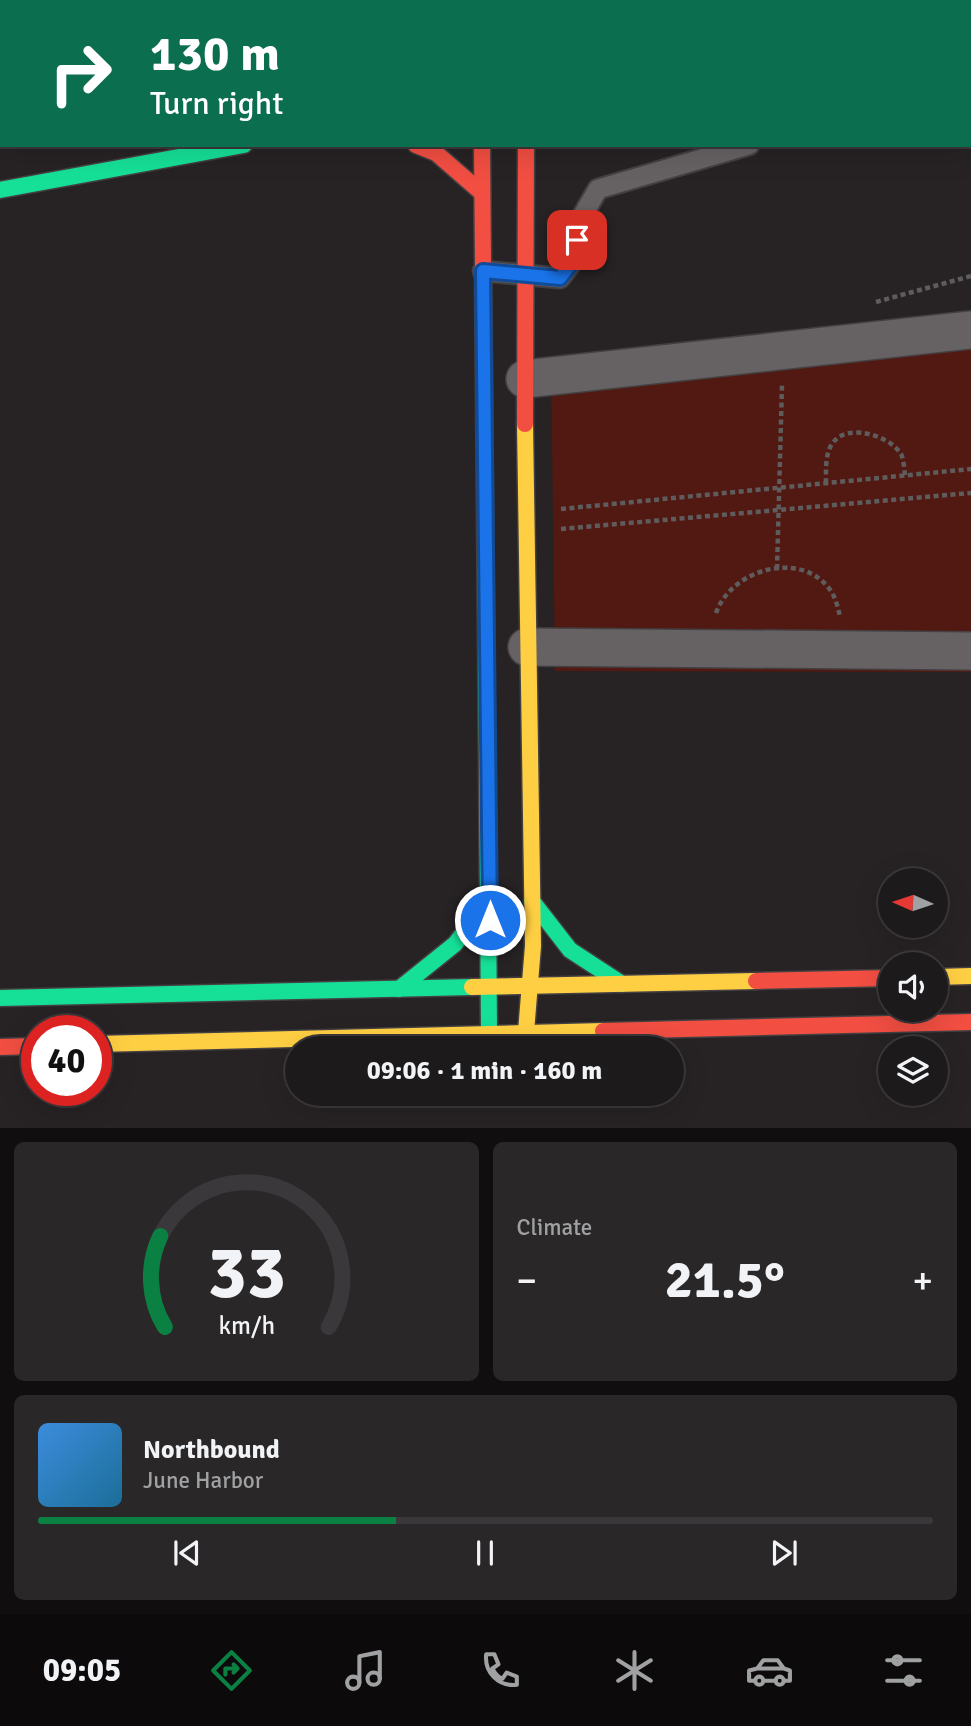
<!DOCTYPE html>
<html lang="en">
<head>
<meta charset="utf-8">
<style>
	:root { --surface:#1d1a1c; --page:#2a2729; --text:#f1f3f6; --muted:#a0a1a3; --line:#3b383b; --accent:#0b8043 }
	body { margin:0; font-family:Signika,sans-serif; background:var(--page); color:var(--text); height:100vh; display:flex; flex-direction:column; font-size:26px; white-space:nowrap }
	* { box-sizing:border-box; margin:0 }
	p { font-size:23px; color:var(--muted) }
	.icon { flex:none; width:38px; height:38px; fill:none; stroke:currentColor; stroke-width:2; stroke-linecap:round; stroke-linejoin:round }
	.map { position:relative; height:1128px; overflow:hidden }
	.side { display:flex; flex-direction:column; gap:14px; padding:14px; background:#100e0f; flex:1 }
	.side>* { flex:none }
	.top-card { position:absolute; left:0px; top:0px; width:971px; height:147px; box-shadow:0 7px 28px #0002,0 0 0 2px var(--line); background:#0b6e4f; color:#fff; overflow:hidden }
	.needle { width:46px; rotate:273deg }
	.controls { position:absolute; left:878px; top:868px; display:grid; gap:14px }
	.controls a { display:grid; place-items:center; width:70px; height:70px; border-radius:50%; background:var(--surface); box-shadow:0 7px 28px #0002,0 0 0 2px var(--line); font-size:35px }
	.speed { position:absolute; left:21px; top:1015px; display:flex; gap:14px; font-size:35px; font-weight:700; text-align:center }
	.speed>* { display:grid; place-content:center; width:91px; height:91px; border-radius:50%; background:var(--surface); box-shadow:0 7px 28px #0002,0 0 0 2px var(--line); line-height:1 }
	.speed .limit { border:10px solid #d22; background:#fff; color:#111 }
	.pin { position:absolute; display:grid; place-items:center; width:60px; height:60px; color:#fff; margin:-30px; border-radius:14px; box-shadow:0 4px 10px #0006 }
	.me { position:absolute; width:77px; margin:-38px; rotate:0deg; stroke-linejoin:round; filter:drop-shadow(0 0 5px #0008) }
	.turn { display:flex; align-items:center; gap:24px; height:147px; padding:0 35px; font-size:32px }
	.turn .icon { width:91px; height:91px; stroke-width:2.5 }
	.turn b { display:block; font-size:49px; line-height:60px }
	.big { font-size:52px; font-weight:700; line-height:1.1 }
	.side .widget { flex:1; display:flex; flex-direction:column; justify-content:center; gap:10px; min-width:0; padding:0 24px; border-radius:10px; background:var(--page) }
	.side .dial { align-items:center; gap:0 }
	.dial svg { height:182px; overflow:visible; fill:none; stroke:var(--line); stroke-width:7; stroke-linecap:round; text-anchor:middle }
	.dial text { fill:var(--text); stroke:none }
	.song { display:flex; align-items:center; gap:21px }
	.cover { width:84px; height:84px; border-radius:10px; background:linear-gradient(135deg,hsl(210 70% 55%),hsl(200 70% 35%)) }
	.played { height:7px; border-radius:4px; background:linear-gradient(90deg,var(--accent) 40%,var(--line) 40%) }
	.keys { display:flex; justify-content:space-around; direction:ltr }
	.heat { display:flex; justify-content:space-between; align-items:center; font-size:38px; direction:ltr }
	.side .tiles { flex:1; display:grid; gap:14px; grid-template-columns:1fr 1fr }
	.widget:last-child { grid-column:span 2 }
	.trip { position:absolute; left:285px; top:1036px; width:399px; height:70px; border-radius:35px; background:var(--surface); box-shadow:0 7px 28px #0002,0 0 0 2px var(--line); font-weight:700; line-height:70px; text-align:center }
	.menu { display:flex; height:112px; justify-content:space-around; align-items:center; background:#0c0a0b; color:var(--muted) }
	.menu .icon { width:49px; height:49px }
	.menu .on { color:var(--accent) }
	.menu b { font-size:32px; color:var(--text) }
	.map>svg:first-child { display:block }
	.green { fill:#511912 }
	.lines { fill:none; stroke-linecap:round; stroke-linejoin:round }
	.lane-casing { stroke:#444042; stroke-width:23 }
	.street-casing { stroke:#444042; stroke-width:40 }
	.fast-casing { stroke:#444042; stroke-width:19 }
	.slow-casing { stroke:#444042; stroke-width:19 }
	.jam-casing { stroke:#444042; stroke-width:19 }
	.path { stroke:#5f5c5d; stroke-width:4.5; stroke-dasharray:5 3.5; stroke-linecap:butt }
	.lane { stroke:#666264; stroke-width:19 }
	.street { stroke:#666264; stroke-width:37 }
	.fast { stroke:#16e098; stroke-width:16 }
	.slow { stroke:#ffcf43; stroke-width:16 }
	.jam { stroke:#f24e42; stroke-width:16 }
	.route-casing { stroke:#114b97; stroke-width:18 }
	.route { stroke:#1a73e8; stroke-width:12 }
</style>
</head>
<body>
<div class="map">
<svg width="971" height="1128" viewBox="0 0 971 1128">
	<rect width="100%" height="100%" fill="#272325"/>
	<polygon class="green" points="971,315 971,672 555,671 551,366"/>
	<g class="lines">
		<defs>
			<g id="lane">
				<polyline points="970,81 971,80"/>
				<polyline points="483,271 560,278 574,260 580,220 598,189 749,145"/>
			</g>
			<g id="street">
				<polyline points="235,0 235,2"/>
				<polyline points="525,379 971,330"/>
				<polyline points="527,647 971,651"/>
			</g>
			<g id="fast">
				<polyline points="533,2 540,0"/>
				<polyline points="0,190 244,145"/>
				<polyline points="486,625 489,1032"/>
				<polyline points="532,901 570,950 622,984"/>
				<polyline points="399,989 455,944 490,898"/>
				<polyline points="0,998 472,987"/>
			</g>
			<g id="slow">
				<polyline points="0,122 2,121"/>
				<polyline points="525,424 533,946 526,1032"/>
				<polyline points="936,977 971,976"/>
				<polyline points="472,987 756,981"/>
				<polyline points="96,1044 603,1031"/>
			</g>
			<g id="jam">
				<polyline points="837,2 843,0"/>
				<polyline points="416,145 436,153 482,193"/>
				<polyline points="482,145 486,625"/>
				<polyline points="525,424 526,145"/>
				<polyline points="756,981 891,978"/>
				<polyline points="603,1031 971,1022"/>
				<polyline points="0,1047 37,1046"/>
			</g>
		</defs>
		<use href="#lane" class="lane-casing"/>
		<use href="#street" class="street-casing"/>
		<use href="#fast" class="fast-casing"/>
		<use href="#slow" class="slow-casing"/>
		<use href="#jam" class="jam-casing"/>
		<g class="path">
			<polyline points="876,302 971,276"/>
			<path d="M826 483C826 471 825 454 832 444 846 422 889 435 901 454 904 460 904 468 905 475"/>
			<polyline points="561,509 971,469"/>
			<polyline points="561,529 971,493"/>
			<polyline points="777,569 782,385"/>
			<path d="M716 613C730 572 796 549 828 587 835 595 838 607 840 617"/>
		</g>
		<use href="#lane" class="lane"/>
		<use href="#street" class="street"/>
		<use href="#fast" class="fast"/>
		<use href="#slow" class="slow"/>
		<use href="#jam" class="jam"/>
	</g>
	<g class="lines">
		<defs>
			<polyline id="route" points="490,920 483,271 560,278 574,260 577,240"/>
		</defs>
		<use href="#route" class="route-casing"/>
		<use href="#route" class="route"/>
	</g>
</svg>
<div class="controls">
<a><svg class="needle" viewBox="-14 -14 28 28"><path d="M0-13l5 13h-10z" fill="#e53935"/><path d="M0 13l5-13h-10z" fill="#a0a1a3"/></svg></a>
<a><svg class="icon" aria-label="sound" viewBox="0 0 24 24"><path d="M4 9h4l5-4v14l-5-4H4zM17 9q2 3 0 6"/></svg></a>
<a><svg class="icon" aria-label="layers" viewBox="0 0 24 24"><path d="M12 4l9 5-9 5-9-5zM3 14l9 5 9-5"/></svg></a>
</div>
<div class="speed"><div class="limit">40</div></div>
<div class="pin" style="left:577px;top:240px;background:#d93025"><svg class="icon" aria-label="arrive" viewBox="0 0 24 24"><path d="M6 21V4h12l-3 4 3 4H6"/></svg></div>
<svg class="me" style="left:490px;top:920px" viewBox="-20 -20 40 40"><circle r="17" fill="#1a73e8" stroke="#fff" stroke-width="3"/><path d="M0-11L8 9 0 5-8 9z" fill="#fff"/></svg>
<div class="trip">09:06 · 1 min · 160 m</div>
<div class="top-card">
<div class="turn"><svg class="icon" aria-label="right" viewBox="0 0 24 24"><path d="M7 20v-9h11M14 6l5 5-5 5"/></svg><div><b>130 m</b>Turn right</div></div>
</div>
</div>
<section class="side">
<div class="tiles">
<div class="widget dial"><svg viewBox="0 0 100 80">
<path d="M14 69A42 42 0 1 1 86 69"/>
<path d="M14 69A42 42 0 0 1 12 29" stroke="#0b8043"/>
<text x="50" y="56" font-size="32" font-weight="700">33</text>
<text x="50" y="72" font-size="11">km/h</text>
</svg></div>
<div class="widget"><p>Climate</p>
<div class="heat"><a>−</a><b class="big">21.5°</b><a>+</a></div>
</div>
<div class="widget">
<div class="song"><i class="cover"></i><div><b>Northbound</b><p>June Harbor</p></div></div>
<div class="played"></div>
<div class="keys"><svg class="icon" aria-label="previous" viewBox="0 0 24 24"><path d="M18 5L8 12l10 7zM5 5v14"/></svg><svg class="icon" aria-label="pause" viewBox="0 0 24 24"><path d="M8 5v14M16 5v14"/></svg><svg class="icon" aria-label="next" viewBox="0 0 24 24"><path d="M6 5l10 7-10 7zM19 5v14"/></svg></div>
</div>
</div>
</section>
<nav class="menu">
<b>09:05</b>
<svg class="icon on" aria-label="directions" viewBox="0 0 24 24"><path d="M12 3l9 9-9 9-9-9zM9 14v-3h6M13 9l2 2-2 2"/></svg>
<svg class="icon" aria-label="music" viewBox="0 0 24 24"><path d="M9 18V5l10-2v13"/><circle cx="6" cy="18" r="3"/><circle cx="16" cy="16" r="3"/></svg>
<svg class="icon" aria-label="phone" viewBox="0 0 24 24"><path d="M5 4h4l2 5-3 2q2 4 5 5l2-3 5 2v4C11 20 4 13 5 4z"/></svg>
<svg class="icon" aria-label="climate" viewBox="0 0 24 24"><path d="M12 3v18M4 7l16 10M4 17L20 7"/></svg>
<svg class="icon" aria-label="car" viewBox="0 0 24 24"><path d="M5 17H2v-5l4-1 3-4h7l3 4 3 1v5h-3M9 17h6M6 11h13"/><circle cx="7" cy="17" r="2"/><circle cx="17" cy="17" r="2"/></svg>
<svg class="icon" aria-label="filters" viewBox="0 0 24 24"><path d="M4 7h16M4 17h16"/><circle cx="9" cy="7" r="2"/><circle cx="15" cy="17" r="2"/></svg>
</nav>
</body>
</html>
